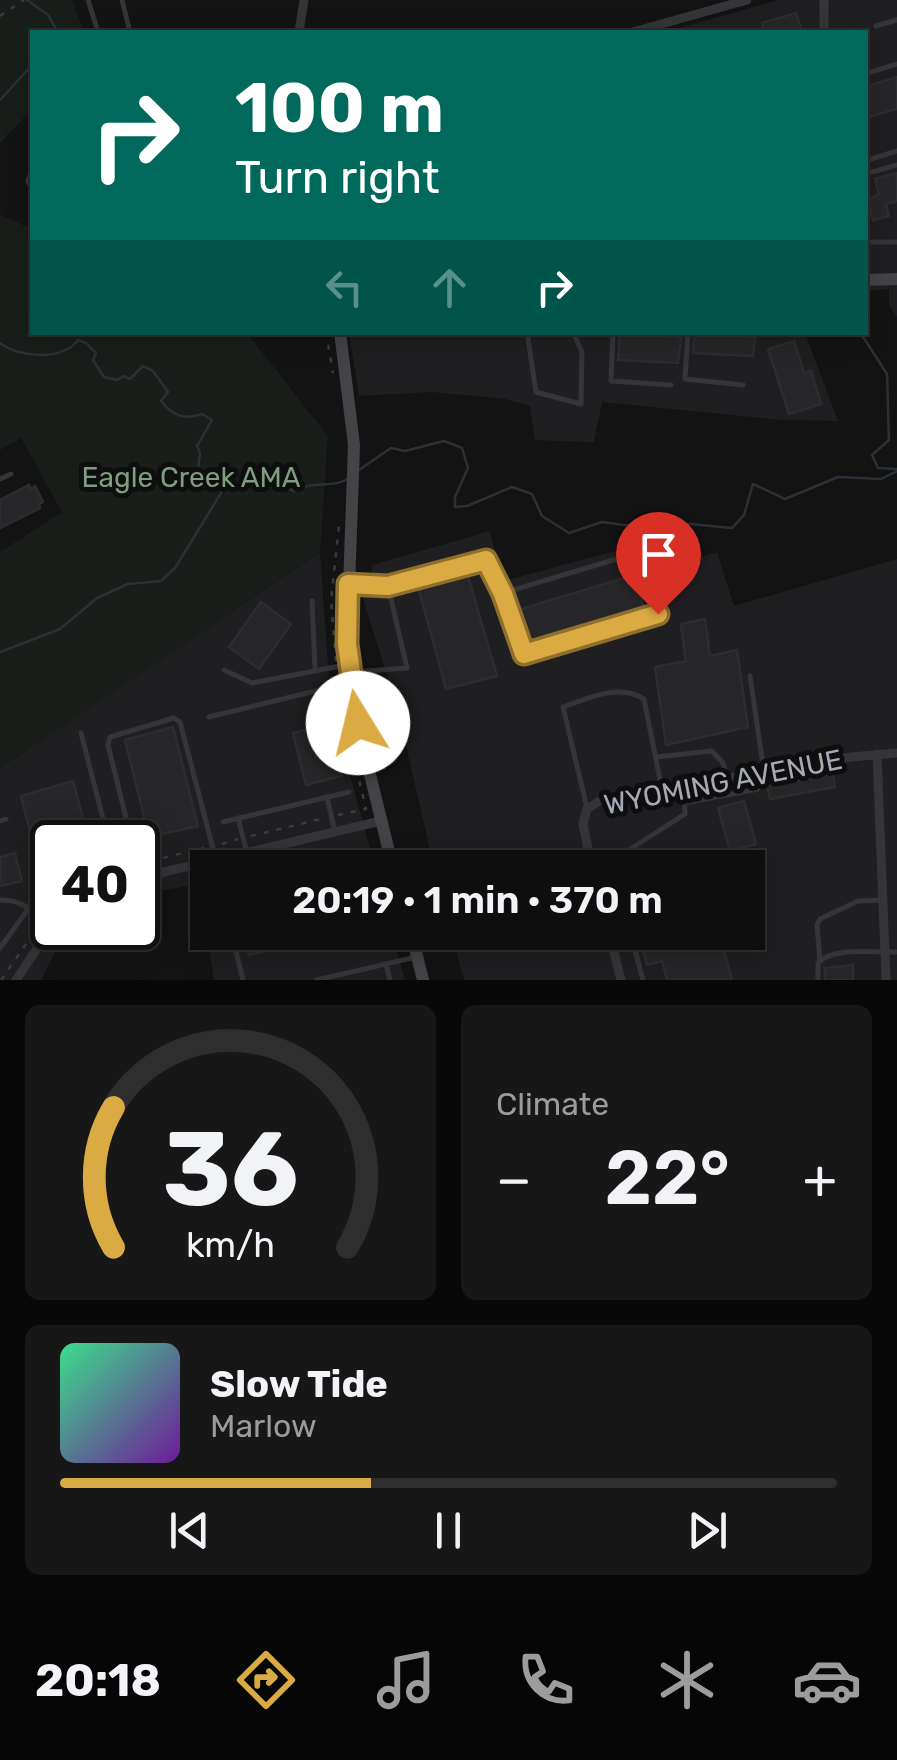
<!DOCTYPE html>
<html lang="en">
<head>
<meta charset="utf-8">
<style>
	:root { --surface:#0e0e0f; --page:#171718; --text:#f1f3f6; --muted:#9b9c9e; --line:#2e2e2f; --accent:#dbab43 }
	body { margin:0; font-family:Rubik,sans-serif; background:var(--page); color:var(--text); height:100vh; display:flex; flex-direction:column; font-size:38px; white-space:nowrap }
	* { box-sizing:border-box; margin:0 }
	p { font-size:32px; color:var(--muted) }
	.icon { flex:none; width:55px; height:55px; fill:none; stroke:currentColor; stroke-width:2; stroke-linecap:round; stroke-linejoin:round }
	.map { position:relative; height:980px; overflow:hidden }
	.details { display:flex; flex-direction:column; gap:25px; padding:25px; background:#080808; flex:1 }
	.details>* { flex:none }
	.top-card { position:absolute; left:30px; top:30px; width:838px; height:305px; border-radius:0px; box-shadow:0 5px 25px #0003,0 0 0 2px var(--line); background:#00695c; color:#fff; overflow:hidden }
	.speed { position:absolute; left:30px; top:820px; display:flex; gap:20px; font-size:50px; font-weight:700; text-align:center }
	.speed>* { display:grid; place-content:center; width:130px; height:130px; border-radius:50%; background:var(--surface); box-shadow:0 5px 25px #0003,0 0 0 2px var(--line); line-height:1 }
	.speed .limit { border:5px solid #111; border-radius:15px; background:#fff; color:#111 }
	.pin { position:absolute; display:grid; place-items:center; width:85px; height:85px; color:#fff; margin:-102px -42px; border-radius:50% 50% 50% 0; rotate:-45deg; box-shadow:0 0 10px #0007 }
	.pin .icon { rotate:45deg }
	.me { position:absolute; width:110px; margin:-55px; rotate:351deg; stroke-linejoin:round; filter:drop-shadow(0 0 8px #0008) }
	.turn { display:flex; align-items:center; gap:35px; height:210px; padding:0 40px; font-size:45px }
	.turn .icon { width:130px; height:130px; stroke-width:2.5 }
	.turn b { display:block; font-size:70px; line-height:85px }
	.lanes { display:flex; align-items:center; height:95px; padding:0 40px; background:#0003; justify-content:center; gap:50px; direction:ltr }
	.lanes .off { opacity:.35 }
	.big { font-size:75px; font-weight:600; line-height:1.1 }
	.details .tile { flex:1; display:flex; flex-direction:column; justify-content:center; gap:15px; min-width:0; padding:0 35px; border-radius:15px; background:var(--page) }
	.details .dial { align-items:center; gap:0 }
	.dial svg { height:260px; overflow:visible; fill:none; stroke:var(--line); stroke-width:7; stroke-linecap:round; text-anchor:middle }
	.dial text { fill:var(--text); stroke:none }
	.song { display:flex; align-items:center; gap:30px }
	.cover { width:120px; height:120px; border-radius:15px; background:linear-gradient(135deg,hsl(150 70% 55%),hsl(280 70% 35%)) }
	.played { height:10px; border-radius:5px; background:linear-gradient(90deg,var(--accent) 40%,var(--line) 40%) }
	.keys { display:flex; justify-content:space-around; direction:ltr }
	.heat { display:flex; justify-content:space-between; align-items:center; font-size:55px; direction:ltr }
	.details .tiles { flex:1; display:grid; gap:25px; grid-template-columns:1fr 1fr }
	.tile:last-child { grid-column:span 2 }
	.trip { position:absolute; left:190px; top:850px; width:575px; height:100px; border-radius:0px; background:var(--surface); box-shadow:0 5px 25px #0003,0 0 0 2px var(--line); font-weight:600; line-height:100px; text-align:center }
	.dock { display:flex; height:160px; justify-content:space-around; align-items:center; background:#060606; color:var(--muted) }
	.dock .icon { width:70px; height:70px }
	.dock .current { color:var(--accent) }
	.dock b { font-size:45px; color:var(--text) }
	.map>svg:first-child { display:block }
	.built { fill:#1f1f21 }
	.green { fill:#191e1a }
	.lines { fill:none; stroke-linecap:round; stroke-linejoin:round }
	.stream { stroke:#2b3136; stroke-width:2.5 }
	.building { fill:#262628; stroke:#2d2d30; stroke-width:2.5 }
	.path { stroke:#3a3c3f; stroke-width:2.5; stroke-dasharray:5 8; stroke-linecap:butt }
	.lane { stroke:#343538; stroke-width:5 }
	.street { stroke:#343538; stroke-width:9 }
	.secondary { stroke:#424448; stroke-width:12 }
	.route-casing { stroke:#8e6f2c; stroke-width:25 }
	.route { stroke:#dbab43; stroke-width:18 }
	.labels { text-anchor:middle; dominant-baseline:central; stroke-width:10; stroke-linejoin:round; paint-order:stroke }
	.park-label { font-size:28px; fill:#7f9c81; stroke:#0e0e0f }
	.street-label { font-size:28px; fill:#a6a9b3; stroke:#0e0e0f }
</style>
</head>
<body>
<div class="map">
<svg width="897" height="980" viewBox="0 0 897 980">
	<rect width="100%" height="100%" fill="#131314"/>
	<g class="built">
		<polygon points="779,0 897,0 897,317 889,305 889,289 865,291 865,32 664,32"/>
		<polygon points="349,333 805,333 838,421 781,420 602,402 594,442 535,440 530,406 505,399 432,392 359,396"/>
		<polygon points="490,531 503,581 641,544 653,570 717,552 734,606 897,559 897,980 464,980 451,933 748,932 748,868 434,867 397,707 363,599 373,585 372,565"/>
		<polygon points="320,552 331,705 375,867 208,868 208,932 392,933 405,980 214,980 199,884 138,895 138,842 52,842 52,928 77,928 63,937 41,980 0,980 0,768"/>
	</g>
	<g class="green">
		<polygon points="0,0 72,0 84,32 32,32 32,109 0,143"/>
		<polygon points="0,215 32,229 32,332 247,333 328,436 320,552 0,768 0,552 62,512 21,438 0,450"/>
	</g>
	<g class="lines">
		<g class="stream">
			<polyline points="27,0 48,15 58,32"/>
			<polyline points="0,100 32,65"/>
			<polyline points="860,332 887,374 889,440 872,455 878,468 897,469"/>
			<path d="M0 343C19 358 62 361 78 340L86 343 96 353 93 360 104 377 117 380 123 376 130 379 143 366 153 371 168 392 161 401C173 416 184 420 202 414L212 420 197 446 200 453 198 468 209 472 220 469C241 495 268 481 295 491 312 480 334 489 349 478"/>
			<polyline points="359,470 391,448 405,451 444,441 462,448 468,468 455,497 455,507 467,506 512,487 532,494 542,516 569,533 602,522 631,526 658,521 732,528 744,515 753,484 785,499 838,477 881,479 897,471"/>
			<polyline points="0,652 60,629 97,598 128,584 161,581 175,568 229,480"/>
		</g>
	</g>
	<g class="building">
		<polygon points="796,13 802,31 765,32 762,23"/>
		<polygon points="897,77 897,109 865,118 865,87"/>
		<polygon points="897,173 897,201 886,204 889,216 873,220 867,199 879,195 875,179"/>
		<polygon points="694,332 755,337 753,356 693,353"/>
		<polygon points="620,334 681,337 678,363 618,360"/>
		<polygon points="794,341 804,373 811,371 821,404 789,414 768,349"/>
		<polygon points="29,485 31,489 35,486 43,502 39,504 40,508 0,528 0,500"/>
		<polygon points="634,575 644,610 530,645 521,609"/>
		<polygon points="468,576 497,676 446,689 419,590"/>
		<polygon points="261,602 291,624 259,669 229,647"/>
		<polygon points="705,619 710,656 737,650 748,727 666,745 655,667 686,661 681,624"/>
		<polygon points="328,724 341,776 306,785 293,733"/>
		<polygon points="173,727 198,826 149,837 125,740"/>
		<polygon points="833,774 835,787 770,799 767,786"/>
		<polygon points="73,781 88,837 52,842 52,846 35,851 21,796"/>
		<polygon points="744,801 756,844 730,851 718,808"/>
		<polygon points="15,853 22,881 0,886 0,857"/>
		<polygon points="242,932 330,932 330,936 249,955"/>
		<polygon points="651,932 719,932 732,980 667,980 662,961 647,965 642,945 653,942"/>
		<polygon points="853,965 853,980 825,980 825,968"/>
	</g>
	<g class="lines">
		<g class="path">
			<polyline points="0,16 24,0"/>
			<polyline points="326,332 333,373"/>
			<polyline points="336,661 331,600 339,525"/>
			<polyline points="338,815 366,809 339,694"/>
			<polyline points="251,836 325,818"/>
			<polyline points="222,844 238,839"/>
			<polyline points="138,864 204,848"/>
			<polyline points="1,980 40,924"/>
		</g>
		<g class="lane">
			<polyline points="88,0 98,32"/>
			<polyline points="122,0 130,32"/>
			<polyline points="876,26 897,20"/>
			<polyline points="865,74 897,64"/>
			<polyline points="865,161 897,151"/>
			<polyline points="32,169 28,181 32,190"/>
			<polyline points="865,174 897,165"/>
			<polyline points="865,229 868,242 897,242"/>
			<polyline points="527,332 536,392 581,404 582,352 573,332"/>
			<polyline points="613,332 611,381 671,385"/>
			<polyline points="688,332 685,379 743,385"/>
			<polyline points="0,479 11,474"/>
			<polyline points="351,584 388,586 485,560 503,593 640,552 658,614 524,654 503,593"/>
			<polyline points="312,601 315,669"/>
			<polyline points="224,670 252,683 346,665"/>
			<polyline points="353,672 407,668 388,586"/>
			<polyline points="750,676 764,772"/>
			<polyline points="209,717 352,682"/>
			<polyline points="81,733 109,842"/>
			<polyline points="656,757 712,751 723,763 726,776"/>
			<polyline points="327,797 335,832"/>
			<polyline points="685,803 758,789 755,774"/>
			<path d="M587 808 563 707C589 698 619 683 644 699L662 790"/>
			<polyline points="238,818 247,853"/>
			<polyline points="0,821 6,819"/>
			<polyline points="223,822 349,792"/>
			<polyline points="132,842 108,745 110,737 174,718 180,722 216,860"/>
			<polyline points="316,868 340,862"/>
			<polyline points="622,868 621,855 685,814 684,786"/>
			<polyline points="52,884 49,886 52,890"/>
			<path d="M0 900C22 899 36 913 52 927"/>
			<polyline points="231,932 243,980"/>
			<polyline points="630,932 643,980"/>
			<polyline points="0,948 29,908"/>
			<polyline points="820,961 817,925 820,919 858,901 883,900"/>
			<polyline points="386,964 390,980"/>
			<polyline points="317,980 416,957"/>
			<path d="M818 980V963C834 946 875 953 897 952"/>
		</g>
		<g class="street">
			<polyline points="824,0 824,32"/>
			<polyline points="299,32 304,0"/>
			<polyline points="633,32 747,0"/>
			<polyline points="877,754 886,980"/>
			<polyline points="592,868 583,824 587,809 601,800 851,757 897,753"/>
			<polyline points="138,878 381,821"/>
			<polyline points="609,932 621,980"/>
			<polyline points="16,980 52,926"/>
		</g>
		<g class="secondary">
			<polyline points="865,280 897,279"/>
			<polyline points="340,332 354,445 347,644 363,746 393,868"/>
			<polyline points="411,932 423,980"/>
		</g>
	</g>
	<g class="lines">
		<defs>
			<polyline id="route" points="358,723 347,644 348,584 388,586 486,560 503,594 524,654 658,614"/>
		</defs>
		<use href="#route" class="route-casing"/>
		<use href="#route" class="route"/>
	</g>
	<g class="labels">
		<g class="park-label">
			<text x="191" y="477">Eagle Creek AMA</text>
		</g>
		<g class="street-label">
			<text transform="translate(723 782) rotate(-11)">WYOMING AVENUE</text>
		</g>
	</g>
</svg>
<div class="speed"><div class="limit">40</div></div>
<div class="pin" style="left:658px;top:614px;background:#d93025"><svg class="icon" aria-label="arrive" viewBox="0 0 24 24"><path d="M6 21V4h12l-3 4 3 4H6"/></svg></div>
<svg class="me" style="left:358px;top:723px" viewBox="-20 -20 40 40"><circle r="19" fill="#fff"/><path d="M0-13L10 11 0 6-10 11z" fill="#dbab43"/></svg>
<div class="trip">20:19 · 1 min · 370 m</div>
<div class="top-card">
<div class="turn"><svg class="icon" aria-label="right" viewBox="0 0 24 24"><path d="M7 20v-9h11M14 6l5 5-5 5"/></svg><div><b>100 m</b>Turn right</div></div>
<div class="lanes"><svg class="icon off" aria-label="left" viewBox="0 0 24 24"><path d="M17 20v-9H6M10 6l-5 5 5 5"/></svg><svg class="icon off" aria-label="ahead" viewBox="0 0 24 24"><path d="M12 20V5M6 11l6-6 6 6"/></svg><svg class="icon" aria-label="right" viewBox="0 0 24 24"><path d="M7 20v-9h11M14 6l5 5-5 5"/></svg></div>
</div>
</div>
<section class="details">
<div class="tiles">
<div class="tile dial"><svg viewBox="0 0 100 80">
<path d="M14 69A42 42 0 1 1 86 69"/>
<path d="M14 69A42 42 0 0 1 14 26" stroke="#dbab43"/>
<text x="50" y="56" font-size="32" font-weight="700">36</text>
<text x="50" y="72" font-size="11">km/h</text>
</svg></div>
<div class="tile"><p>Climate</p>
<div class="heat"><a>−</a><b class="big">22°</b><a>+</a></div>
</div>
<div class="tile">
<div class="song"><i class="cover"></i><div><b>Slow Tide</b><p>Marlow</p></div></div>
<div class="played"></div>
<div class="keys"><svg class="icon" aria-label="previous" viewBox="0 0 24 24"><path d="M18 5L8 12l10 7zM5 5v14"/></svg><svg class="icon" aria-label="pause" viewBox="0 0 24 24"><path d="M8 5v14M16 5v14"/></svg><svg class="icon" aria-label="next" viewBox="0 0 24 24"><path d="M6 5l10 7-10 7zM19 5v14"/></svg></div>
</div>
</div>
</section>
<nav class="dock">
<b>20:18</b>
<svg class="icon current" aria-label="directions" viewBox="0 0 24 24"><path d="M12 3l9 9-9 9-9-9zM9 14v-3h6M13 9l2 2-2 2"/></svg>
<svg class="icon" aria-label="music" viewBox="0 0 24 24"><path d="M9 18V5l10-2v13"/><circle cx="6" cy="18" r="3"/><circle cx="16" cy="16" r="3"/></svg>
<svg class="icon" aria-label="phone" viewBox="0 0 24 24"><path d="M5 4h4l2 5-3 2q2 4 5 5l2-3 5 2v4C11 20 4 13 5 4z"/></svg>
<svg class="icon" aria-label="climate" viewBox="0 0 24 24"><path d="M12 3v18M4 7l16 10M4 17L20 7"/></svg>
<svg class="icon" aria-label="car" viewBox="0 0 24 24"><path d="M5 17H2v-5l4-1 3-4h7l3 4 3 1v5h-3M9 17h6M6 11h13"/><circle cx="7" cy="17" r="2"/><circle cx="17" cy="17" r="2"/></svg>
</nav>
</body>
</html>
